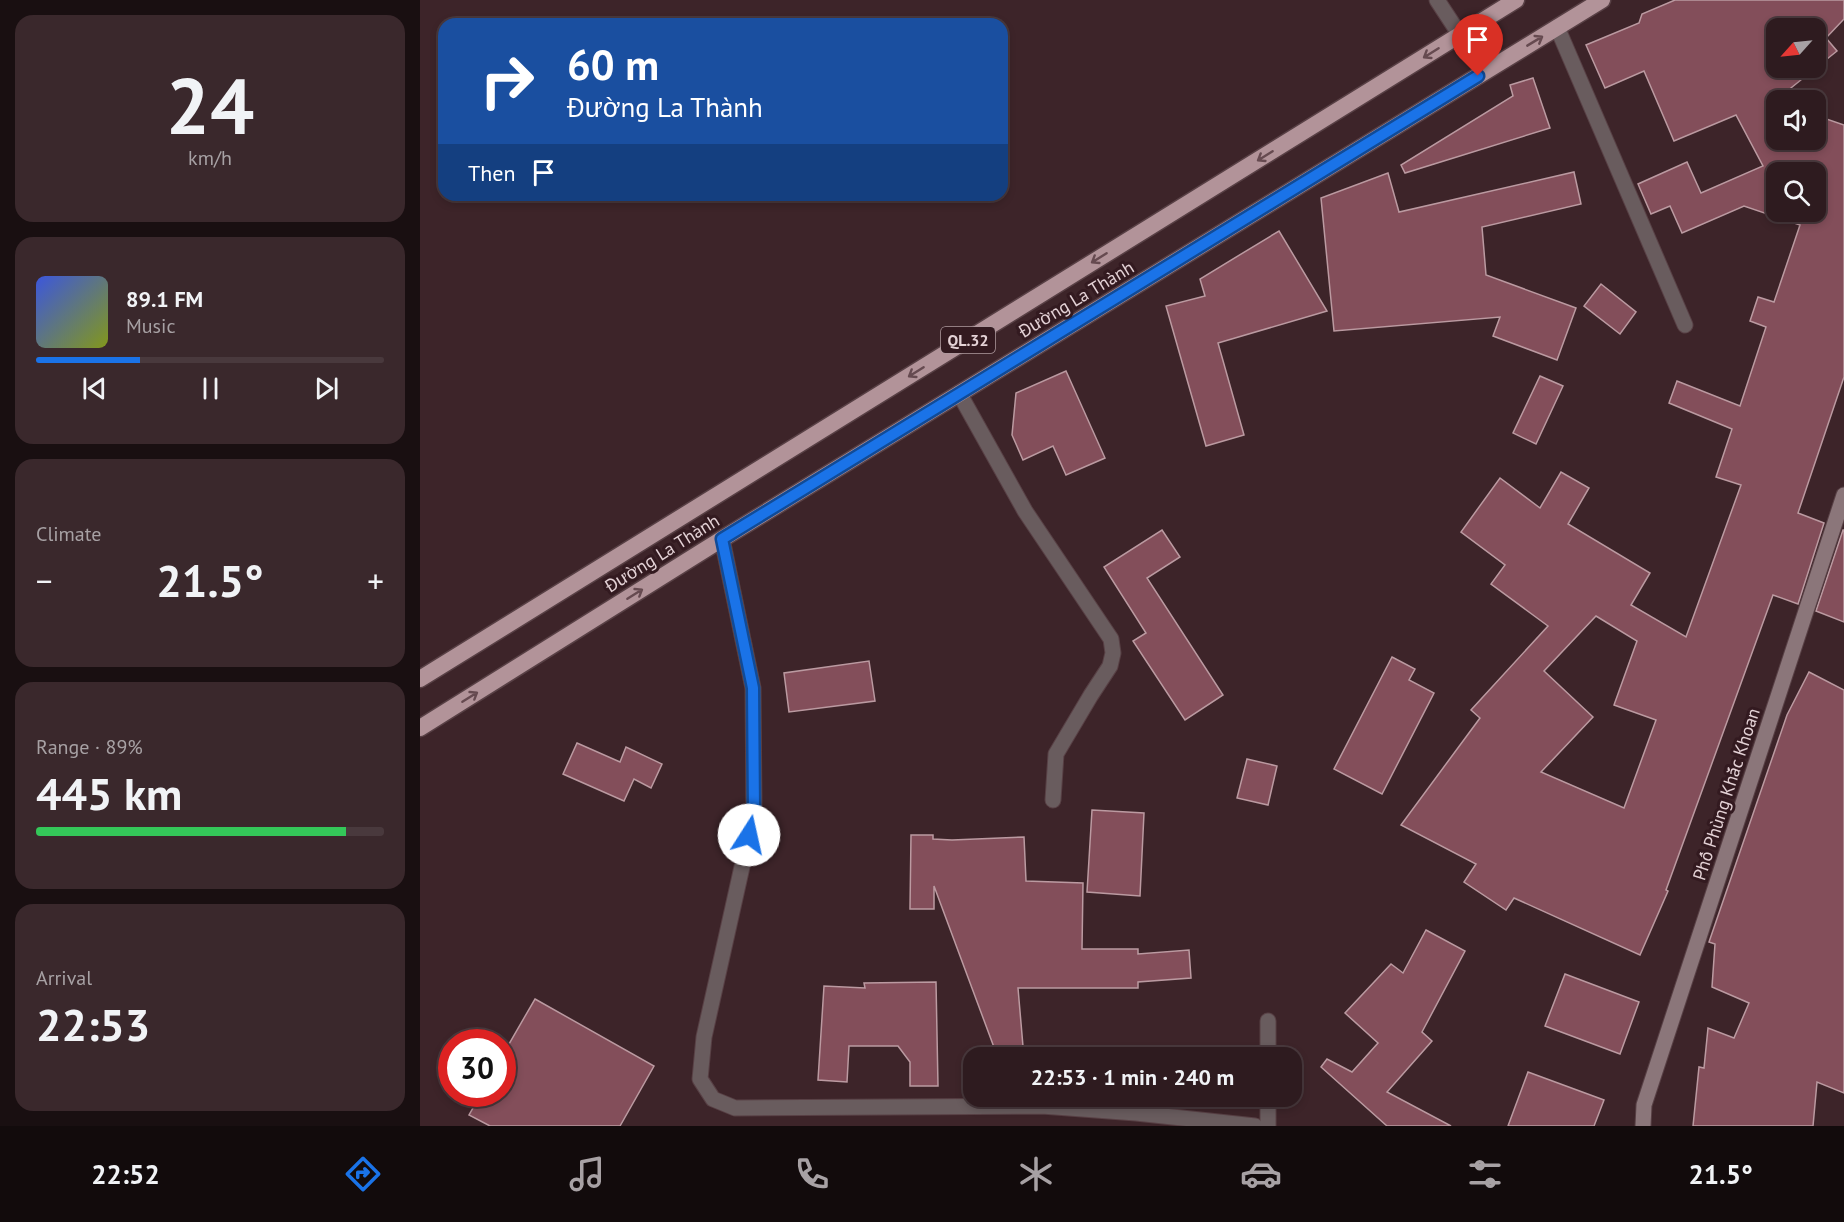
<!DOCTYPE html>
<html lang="en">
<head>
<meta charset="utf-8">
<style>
	:root { --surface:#2e1b1f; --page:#3a282c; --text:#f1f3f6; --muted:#a7a1a4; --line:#49393d; --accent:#1a73e8 }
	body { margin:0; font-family:"PT Sans",sans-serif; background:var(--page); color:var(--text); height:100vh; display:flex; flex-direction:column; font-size:22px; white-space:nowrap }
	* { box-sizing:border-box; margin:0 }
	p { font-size:20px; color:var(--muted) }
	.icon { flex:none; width:33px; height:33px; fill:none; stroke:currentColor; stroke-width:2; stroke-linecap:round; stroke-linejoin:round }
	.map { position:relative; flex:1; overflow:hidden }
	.drawer { display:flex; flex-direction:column; gap:15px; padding:15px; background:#190f11; width:420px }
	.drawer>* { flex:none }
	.guide { position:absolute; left:18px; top:18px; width:570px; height:183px; border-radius:18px; box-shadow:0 3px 9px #0003,0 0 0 2px var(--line); background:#1a4fa0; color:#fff; overflow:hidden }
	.needle { width:39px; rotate:243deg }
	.tools { position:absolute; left:1346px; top:18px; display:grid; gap:12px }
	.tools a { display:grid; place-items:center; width:60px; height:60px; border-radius:12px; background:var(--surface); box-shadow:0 3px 9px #0003,0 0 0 2px var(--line); font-size:30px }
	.speed { position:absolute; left:18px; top:1029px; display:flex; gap:12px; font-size:30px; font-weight:700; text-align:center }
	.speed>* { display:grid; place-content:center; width:78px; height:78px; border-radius:50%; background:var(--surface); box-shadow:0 3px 9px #0003,0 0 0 2px var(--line); line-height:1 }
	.speed .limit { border:9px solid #d22; background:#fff; color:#111 }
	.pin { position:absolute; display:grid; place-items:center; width:51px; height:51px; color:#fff; margin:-62px -26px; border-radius:50% 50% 50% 0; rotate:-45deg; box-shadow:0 0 6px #0007 }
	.pin .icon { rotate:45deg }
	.me { position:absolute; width:66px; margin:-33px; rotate:10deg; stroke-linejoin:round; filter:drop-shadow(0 0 4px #0008) }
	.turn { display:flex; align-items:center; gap:21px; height:126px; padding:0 30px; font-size:27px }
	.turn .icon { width:78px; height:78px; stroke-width:2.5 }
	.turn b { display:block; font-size:42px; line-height:51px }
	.then { display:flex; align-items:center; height:57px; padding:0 30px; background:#0003; gap:12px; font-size:22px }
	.big { font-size:45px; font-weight:800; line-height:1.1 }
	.drawer .tile { flex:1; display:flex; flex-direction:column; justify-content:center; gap:9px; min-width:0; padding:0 21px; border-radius:18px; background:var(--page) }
	.drawer .dial { align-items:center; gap:0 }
	.dial b { font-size:78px; line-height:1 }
	.song { display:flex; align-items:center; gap:18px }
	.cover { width:72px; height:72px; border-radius:9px; background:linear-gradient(135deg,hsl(230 70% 55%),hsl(70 70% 35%)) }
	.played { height:6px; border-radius:3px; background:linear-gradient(90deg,var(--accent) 30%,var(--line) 30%) }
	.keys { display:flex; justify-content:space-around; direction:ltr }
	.heat { display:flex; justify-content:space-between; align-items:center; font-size:33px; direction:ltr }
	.charge { height:9px; border-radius:4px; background:linear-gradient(90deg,#34c759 89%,var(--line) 0) }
	.trip { position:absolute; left:543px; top:1047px; width:339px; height:60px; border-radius:18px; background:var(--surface); box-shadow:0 3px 9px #0003,0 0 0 2px var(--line); font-weight:800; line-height:60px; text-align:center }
	.menu { display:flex; height:96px; justify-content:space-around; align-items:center; background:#120b0c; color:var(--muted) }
	.menu .icon { width:42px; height:42px }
	.menu .current { color:var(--accent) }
	.menu b { font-size:27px; color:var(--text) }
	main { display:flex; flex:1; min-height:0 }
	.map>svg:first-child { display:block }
	.building { fill:#834e5a; stroke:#bb9aa1; stroke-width:1.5; fill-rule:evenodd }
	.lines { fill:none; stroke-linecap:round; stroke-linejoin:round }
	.service-casing { stroke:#584045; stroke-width:17 }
	.minor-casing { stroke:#584045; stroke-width:17 }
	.secondary-casing { stroke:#584045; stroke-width:17 }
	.trunk-casing { stroke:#584045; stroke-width:19 }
	.service { stroke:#695c5e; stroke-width:15 }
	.minor { stroke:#695c5e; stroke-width:15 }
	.secondary { stroke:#8b767a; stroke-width:15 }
	.trunk { stroke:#b29399; stroke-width:16 }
	.oneway { stroke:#664a50 }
	.route-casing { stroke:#114b97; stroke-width:15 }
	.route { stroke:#1a73e8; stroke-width:10 }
	.labels { text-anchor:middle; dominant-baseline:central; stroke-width:6; stroke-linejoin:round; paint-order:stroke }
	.shield { fill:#331a20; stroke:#af9b9f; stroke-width:1.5 }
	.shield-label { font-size:16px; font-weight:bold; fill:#e4d2d6 }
	.street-label { font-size:18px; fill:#e4d2d6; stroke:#331a20 }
</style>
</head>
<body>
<main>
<section class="drawer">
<div class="tile dial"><b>24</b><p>km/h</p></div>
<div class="tile">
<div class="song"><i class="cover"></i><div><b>89.1 FM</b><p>Music</p></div></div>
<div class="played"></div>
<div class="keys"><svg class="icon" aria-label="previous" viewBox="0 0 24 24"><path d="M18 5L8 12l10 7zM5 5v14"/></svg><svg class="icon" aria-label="pause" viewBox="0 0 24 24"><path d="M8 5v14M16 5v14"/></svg><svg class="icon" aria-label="next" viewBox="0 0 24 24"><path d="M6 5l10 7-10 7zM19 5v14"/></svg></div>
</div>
<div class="tile"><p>Climate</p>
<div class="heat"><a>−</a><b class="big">21.5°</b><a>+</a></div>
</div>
<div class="tile"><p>Range · 89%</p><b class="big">445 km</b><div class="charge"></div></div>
<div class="tile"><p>Arrival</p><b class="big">22:53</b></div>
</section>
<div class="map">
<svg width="1424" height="1126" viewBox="0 0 1424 1126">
	<rect width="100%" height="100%" fill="#3d2429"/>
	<g class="building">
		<path d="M1255 0H1424V19L1406 38 1417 51 1356 100V140H1395V115L1424 125V377L1378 513 1404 523 1378 604 1353 595 1246 890 1248 891 1220 955 1094 898 1086 910 1044 882 1056 864 981 825 1060 718 1051 710 1128 626 1071 584 1085 565 1041 532 1080 478 1120 508 1141 472 1169 488 1148 524 1230 573 1211 605 1266 637 1321 485 1296 477 1312 429 1249 403 1257 381 1320 406 1346 327 1330 321 1338 297 1354 302 1380 225 1324 206 1262 233 1250 206 1231 214 1218 184 1267 162 1281 193 1343 166 1316 115 1254 141 1224 71 1185 88 1166 45 1219 23 1222 14ZM1356 28H1395V68H1356ZM1356 172H1395V212H1356ZM1176 616 1217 641 1194 705 1236 720 1204 808 1121 772 1173 717 1124 671Z"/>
		<polygon points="1113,78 1130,128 985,173 981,165 1093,96 1090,85"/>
		<polygon points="1154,172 1161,204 1062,227 1066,275 1156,308 1137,360 1073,336 1080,317 914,331 901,198 968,173 979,212"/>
		<polygon points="859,231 907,311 798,343 824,435 786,446 746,306 785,296 780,279"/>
		<polygon points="1181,284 1216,312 1200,334 1164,306"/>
		<polygon points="646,371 685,458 646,475 633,446 603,460 592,435 596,393"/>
		<polygon points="1120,376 1143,386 1116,444 1093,433"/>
		<polygon points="742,530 760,557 727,578 803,695 765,720 713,641 726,633 684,567"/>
		<polygon points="1423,530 1424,530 1424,622 1396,611"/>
		<polygon points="972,657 995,669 989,680 1014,693 962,794 914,769"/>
		<polygon points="449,661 455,701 369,712 364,673"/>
		<polygon points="1389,672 1424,690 1424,1093 1397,1082 1393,1126 1273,1126 1279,1067 1284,1068 1288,1028 1314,1038 1329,1003 1292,987 1295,944 1289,942 1367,715"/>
		<polygon points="157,743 200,762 206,747 242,764 231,788 214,779 204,801 143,774"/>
		<polygon points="827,759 857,766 848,805 817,798"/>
		<polygon points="672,810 724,813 720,896 667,892"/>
		<polygon points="491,835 513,835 513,839 532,840 604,837 606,881 663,883 662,949 718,949 718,954 769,950 771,978 718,982 718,988 598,988 604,1058 578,1058 514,886 514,909 490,909"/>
		<polygon points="1006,930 1045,951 1002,1032 1012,1041 967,1092 1031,1126 967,1126 901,1067 907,1059 932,1072 958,1043 925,1013 971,964 983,973"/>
		<polygon points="1145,974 1219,1002 1200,1054 1125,1026"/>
		<polygon points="516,982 518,1086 490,1086 490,1062 478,1046 429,1046 427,1082 398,1080 404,986 445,988 444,983"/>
		<polygon points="115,999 234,1066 200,1126 70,1126 49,1115 61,1094 82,1094 82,1056"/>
		<polygon points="1108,1072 1184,1100 1174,1126 1088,1126"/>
	</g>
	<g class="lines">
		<defs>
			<polyline id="service" points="539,393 605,511 691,639 693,653 690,666 671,695 636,754 633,800"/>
			<g id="minor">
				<polyline points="1017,0 1040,35"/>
				<polyline points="1137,27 1265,325"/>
				<polyline points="302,539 333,688 334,813 284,1037 280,1079 293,1099 315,1108 622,1106 716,1113 835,1126"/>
				<polyline points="848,1058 848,1021"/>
				<polyline points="848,1126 848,1096"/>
			</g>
			<polyline id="secondary" points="1223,1126 1224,1105 1424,495"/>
			<g id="trunk">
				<polyline points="0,679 1096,0"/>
				<polyline points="0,728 302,539 1182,0"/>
			</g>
		</defs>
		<use href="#service" class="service-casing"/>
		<use href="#minor" class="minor-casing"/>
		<use href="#secondary" class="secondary-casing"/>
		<use href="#trunk" class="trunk-casing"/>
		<use href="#service" class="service"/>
		<use href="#minor" class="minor"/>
		<use href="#secondary" class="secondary"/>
		<use href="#trunk" class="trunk"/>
	</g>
	<defs><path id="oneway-shaft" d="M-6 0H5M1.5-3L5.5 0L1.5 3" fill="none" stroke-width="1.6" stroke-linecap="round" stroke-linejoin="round" transform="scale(1.5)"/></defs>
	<g class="oneway">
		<use href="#oneway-shaft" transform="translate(1115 41) rotate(-31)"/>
		<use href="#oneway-shaft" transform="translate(1011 53) rotate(148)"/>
		<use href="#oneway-shaft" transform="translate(845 156) rotate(148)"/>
		<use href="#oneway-shaft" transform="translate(679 258) rotate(148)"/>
		<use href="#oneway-shaft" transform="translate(496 372) rotate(148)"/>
		<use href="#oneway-shaft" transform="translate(215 594) rotate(-32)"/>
		<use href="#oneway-shaft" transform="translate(50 697) rotate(-32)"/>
	</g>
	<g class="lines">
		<defs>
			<polyline id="route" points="329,835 334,813 333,688 302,539 1058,76"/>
		</defs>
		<use href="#route" class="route-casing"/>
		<use href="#route" class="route"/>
	</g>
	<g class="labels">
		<rect class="shield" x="521" y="327" width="54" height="26" rx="4.5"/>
		<g class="shield-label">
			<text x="548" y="340">QL.32</text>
		</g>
		<g class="street-label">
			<text transform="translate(656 299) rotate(-31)">Đường La Thành</text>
			<text transform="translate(242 553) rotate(-32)">Đường La Thành</text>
			<text transform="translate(1306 794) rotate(-72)">Phố Phùng Khắc Khoan</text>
		</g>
	</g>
</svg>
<div class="tools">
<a><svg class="needle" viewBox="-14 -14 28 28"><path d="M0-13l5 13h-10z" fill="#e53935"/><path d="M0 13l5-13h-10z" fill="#a7a1a4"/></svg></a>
<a><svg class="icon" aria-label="sound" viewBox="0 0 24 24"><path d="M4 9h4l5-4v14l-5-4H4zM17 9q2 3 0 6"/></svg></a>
<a><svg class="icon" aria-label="search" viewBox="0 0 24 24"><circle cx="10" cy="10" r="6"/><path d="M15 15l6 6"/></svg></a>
</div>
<div class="speed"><div class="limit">30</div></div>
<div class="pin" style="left:1058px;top:76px;background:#d93025"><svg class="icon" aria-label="arrive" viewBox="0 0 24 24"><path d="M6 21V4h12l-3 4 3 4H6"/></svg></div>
<svg class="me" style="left:329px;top:835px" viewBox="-20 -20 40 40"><circle r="19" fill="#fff"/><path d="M0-13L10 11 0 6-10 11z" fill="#1a73e8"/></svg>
<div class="trip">22:53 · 1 min · 240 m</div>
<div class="guide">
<div class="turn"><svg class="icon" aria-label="right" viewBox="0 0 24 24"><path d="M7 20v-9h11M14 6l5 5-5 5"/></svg><div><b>60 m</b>Đường La Thành</div></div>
<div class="then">Then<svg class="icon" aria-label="arrive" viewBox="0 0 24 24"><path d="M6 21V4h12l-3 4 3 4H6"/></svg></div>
</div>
</div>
</main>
<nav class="menu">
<b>22:52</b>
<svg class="icon current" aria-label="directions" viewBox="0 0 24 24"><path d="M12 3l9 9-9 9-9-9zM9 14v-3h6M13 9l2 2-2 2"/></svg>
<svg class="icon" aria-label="music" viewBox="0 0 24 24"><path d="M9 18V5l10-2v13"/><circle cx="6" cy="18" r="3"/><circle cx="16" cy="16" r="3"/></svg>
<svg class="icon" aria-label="phone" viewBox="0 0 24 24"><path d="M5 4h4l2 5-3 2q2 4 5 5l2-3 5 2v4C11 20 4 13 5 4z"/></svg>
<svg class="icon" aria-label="climate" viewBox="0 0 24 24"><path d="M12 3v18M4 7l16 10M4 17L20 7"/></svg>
<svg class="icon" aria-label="car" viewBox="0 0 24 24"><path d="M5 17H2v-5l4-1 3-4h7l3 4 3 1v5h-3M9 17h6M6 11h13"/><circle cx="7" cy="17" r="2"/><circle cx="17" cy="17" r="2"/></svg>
<svg class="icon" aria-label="filters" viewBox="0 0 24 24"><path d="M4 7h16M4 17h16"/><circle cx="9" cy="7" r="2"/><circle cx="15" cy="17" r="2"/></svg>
<b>21.5°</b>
</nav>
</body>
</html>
